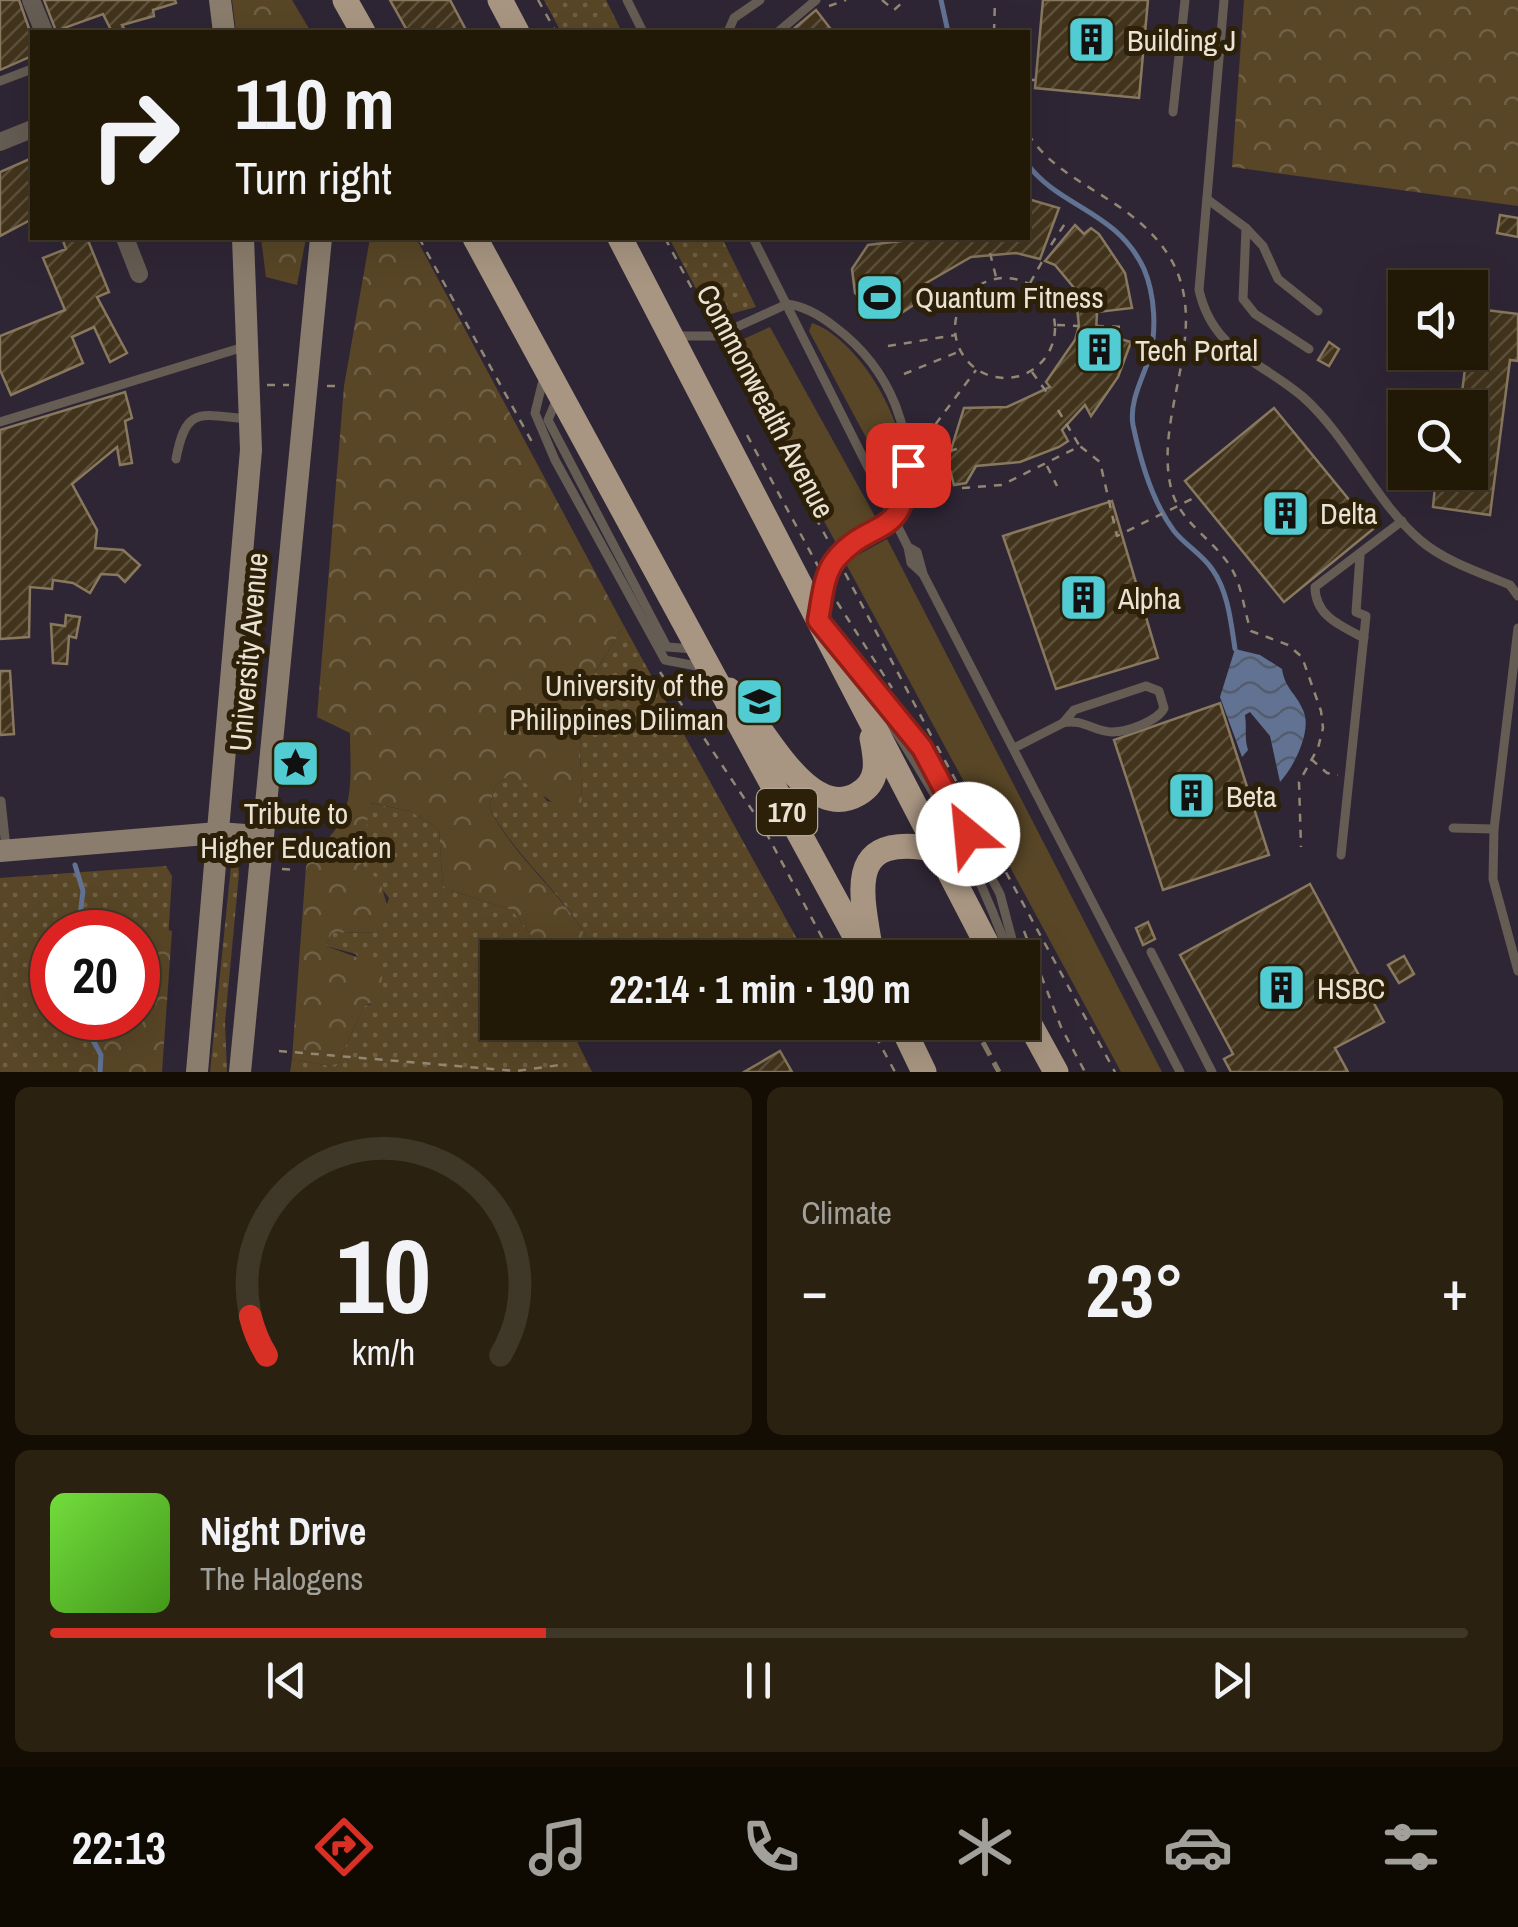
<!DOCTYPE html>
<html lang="en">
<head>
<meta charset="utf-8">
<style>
	:root { --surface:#221806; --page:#2a2110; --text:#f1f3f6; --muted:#a2a09b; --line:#3f3728; --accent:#d93025 }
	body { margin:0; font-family:"Archivo Narrow",sans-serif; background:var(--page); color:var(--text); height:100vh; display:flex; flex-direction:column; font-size:38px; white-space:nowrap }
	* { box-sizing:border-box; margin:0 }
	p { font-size:32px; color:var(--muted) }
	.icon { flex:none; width:55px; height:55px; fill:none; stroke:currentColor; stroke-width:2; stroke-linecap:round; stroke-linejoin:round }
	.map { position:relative; height:1072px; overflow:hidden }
	.side { display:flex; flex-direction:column; gap:15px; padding:15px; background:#130d03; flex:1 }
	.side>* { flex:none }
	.top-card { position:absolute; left:30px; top:30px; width:1000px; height:210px; border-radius:0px; box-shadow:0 10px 40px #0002,0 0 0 2px var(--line); background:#221806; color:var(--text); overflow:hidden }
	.fabs { position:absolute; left:1388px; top:270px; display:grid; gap:20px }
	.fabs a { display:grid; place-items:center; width:100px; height:100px; border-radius:0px; background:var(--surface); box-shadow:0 10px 40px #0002,0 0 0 2px var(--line); font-size:50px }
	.speed { position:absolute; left:30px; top:910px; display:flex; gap:20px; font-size:50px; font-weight:700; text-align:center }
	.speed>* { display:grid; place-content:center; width:130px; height:130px; border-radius:50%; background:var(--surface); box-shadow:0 10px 40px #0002,0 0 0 2px var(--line); line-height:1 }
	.speed .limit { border:15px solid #d22; background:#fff; color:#111 }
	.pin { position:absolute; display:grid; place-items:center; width:85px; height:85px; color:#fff; margin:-42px; border-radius:20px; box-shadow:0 5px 15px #0006 }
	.me { position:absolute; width:110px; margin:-55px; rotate:332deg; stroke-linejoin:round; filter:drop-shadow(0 0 8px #0008) }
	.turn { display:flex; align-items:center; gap:35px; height:210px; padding:0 40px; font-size:45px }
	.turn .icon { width:130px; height:130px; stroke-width:2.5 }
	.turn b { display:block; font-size:70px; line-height:85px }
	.big { font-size:75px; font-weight:700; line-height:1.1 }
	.side .widget { flex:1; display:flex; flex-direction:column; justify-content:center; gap:15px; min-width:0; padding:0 35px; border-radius:15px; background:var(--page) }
	.side .dial { align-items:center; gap:0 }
	.dial svg { height:260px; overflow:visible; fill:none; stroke:var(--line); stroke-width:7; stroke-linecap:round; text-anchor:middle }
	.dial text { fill:var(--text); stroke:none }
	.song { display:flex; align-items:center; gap:30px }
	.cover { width:120px; height:120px; border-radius:15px; background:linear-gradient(135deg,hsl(100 70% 55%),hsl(100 70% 35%)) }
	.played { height:10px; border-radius:5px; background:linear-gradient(90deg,var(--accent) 35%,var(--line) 35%) }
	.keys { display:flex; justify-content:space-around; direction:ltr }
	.heat { display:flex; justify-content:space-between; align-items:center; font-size:55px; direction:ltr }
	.side .tiles { flex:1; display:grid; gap:15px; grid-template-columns:1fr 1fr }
	.widget:last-child { grid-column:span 2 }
	.trip { position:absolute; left:480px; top:940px; width:560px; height:100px; border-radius:0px; background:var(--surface); box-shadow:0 10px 40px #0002,0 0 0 2px var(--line); font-weight:700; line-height:100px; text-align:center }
	.tabs { display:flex; height:160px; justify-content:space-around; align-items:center; background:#0e0a02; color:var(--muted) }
	.tabs .icon { width:70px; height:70px }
	.tabs .current { color:var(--accent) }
	.tabs b { font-size:45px; color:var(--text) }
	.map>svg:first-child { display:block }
	.education { fill:#2f2635; fill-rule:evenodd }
	.grass { fill:url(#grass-dots); fill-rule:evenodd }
	.forest { fill:url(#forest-crowns) }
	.green { fill:#584626 }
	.water { fill:url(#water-waves) }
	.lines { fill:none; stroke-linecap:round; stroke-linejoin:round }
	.stream { stroke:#617293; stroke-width:5 }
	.building { fill:url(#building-hatch); stroke:#88785e; stroke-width:2.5 }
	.path { stroke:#918773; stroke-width:2.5; stroke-dasharray:8 8; stroke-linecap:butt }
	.lane { stroke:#655c53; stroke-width:9 }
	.street { stroke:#655c53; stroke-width:18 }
	.secondary { stroke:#8b7d6d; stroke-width:22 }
	.primary { stroke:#a89682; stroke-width:25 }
	.rail { stroke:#867b67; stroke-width:5; stroke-dasharray:15 8; stroke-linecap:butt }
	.route-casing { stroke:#8d1f18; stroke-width:25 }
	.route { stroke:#d93025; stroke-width:18 }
	.labels { text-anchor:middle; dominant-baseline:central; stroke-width:10; stroke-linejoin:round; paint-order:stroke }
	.shield { fill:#2d2008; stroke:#b1a896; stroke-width:2.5 }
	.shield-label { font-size:28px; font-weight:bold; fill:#eae2d3 }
	.poi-label { font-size:30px; fill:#eae2d3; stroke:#2d2008; text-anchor:start }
	.street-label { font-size:30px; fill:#eae2d3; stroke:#2d2008 }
</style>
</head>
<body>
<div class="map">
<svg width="1518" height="1072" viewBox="0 0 1518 1072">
	<defs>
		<pattern id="grass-dots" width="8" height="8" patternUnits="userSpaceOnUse" patternTransform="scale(2.5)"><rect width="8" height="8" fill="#584626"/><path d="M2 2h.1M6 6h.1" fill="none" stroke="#706045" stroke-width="1.8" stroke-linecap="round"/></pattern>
		<pattern id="forest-crowns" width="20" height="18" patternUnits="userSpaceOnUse" patternTransform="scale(2.5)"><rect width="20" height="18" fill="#584626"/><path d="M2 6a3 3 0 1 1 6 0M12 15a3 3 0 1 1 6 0" fill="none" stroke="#706045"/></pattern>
		<pattern id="water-waves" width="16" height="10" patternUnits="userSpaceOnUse" patternTransform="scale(2.5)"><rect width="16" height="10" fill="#617293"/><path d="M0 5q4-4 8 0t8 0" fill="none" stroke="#555d6d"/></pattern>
		<pattern id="building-hatch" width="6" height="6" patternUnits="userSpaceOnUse" patternTransform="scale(2.5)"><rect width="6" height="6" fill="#42341c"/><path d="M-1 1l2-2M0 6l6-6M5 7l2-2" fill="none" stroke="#5d513c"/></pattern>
	</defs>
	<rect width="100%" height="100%" fill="#2d2008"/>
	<path class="education" d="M0 0H1518V1072H0ZM32 32H1028V238H32ZM1405 288H1470V352H1405ZM1405 408H1470V472H1405ZM52 932H138V1018H52ZM498 958H1022V1022H498Z"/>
	<g class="grass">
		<polygon points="544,0 606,0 622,32 561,32"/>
		<polygon points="669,238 722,238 756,307 712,319"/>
		<path d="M624 626 807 957H596C573 899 517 862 489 807L495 786 509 775 537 787 547 801 582 807 580 745 589 682Z"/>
		<polygon points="369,803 410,811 439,829 443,888 512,910 548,957 498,958 498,1022 568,1023 592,1072 290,1072 292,1059 336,1067 364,1006 371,1004 356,954 326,946 332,933 378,932 389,898 361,863"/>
		<polygon points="232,856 238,860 239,874 225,1022 227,1072 210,1072"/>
		<path d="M166 866 172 876 160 1072H0V878ZM52 932H138V1018H52Z"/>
	</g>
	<g class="forest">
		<polygon points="232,0 292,0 311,32 236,32"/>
		<polygon points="1244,0 1518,0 1518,206 1232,167"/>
		<polygon points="261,238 306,238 297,285 266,277"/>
		<path d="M370 238H416L624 626 589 682 580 745 582 807 571 814C547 801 534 785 509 775L495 786 489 807C516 863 573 899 596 957H548L512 910 443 888 439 829 410 811 370 803 361 863 380 882 390 914 378 932 332 933 326 946 381 966 384 997 364 1006 336 1067 292 1059 306 866C316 850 332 837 341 821 354 796 350 761 350 733L317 717 344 386Z"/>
		<polygon points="162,928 172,931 162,1072 69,1072 95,1053 121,1018 138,1018 138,943 144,934"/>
	</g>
	<g class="green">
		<path d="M812 323C861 339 919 439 900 489L893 488 809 331Z"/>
		<polygon points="770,327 877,520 836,543 728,346"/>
		<polygon points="887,539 1162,1072 1121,1072 845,562"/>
	</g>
	<path class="water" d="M1235 649 1260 655 1282 669C1285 689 1296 693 1303 710 1313 731 1293 768 1280 782L1270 736 1250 712 1245 715C1247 727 1244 738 1248 750L1242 757 1220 697Z"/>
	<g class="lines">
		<g class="stream">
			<polyline points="941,0 948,32"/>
			<path d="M1028 165C1061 208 1117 211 1144 269 1155 295 1157 332 1149 359 1142 379 1129 403 1133 425 1140 459 1153 503 1174 531 1185 545 1202 554 1212 569 1228 591 1231 622 1235 649"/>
			<polyline points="75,865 83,891 78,932"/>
			<polyline points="81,1018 101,1055 100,1072"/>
		</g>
	</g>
	<g class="building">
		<polygon points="0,0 19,0 32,37 32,56 0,70"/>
		<polygon points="44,0 175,0 176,3 153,10 154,16 122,25 126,32 112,32 103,14 56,31"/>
		<polygon points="390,0 450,0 467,32 408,32"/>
		<polygon points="1043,0 1148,0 1139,98 1035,88"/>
		<polygon points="816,10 833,32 790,32"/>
		<polygon points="32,158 32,219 0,236 0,172"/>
		<polygon points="1028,199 1059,208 1040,259 1016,253 971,257 921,286 915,304 897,316 872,310 855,293 852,269 868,245 901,241 899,238 1028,238"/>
		<polygon points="1500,215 1518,218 1518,237 1497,233"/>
		<polygon points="1075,225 1084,234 1091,228 1099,234 1125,273 1132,308 1097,312 1096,332 1131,342 1118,377 1091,416 1085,405 1062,430 1068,441 1059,447 1020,462 976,466 966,483 954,485 950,470 945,469 964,408 1007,407 1050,387 1046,382 1075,340 1079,326 1075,289 1055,265 1045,261"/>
		<polygon points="62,238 87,238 109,292 97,297 127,353 110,362 94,327 72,337 83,363 11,395 0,370 0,336 65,310 43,258 66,249"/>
		<polygon points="1470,308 1518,314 1518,361 1510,360 1490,515 1433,507 1436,477 1451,479 1452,472 1470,472 1470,408 1460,408 1465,369 1445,366 1446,352 1470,352"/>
		<polygon points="1329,342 1339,349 1329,366 1318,360"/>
		<polygon points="125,392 132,418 125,421 132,463 120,465 117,447 72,484 97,530 95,548 123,550 140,565 125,582 118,575 101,574 90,593 73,583 53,580 52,589 30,587 29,637 0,639 0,430"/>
		<polygon points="1274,408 1373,529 1284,602 1185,481"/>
		<polygon points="917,429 924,456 919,496 914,496 911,430"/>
		<polygon points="1112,501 1158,658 1056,689 1003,536"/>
		<polygon points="66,615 80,617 76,638 69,636 67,664 53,663 51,624 65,626"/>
		<polygon points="0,671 10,671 14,734 0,735"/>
		<polygon points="1220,703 1269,855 1163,890 1114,740"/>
		<polygon points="1310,884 1384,1022 1335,1048 1348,1072 1231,1072 1224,1059 1233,1054 1180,955"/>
		<polygon points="1148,922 1155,939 1143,945 1136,928"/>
		<polygon points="1404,956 1414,974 1399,983 1388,965"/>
		<polygon points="780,1051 792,1072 744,1072"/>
	</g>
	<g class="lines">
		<g class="path">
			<polyline points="538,0 556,32"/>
			<polyline points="882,0 894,10 905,0"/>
			<polyline points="829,6 846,0"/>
			<polyline points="994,32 995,0"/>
			<polyline points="1028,80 1035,80"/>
			<path d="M1028 134C1062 187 1131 196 1169 256 1214 329 1153 412 1171 488 1179 522 1212 538 1230 566 1243 587 1243 608 1251 631L1288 645 1302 657 1321 711 1323 728 1318 748 1299 782 1301 847"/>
			<polyline points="419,238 532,442"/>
			<polyline points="665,238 711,324"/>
			<polyline points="1051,245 1068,219"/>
			<polyline points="990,253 996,277"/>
			<circle cx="1005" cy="328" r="50"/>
			<polyline points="1030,283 1043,260"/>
			<polyline points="1057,325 1079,326"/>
			<polyline points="1096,326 1128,327"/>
			<polyline points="888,346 956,335"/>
			<polyline points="724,349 830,544"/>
			<polyline points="1032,372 1048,394"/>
			<polyline points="904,374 958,352"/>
			<polyline points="267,385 289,385"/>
			<polyline points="327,386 338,386"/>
			<polyline points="1058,410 1079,445"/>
			<polyline points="747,435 819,568"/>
			<polyline points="926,437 976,370"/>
			<polyline points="919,462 959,448"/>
			<polyline points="1047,466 1057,486"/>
			<polyline points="962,488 1002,485 1080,446 1100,462 1117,536 1198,496"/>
			<polyline points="845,573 933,739"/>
			<polyline points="837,602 892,688"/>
			<polyline points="660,672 762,825 833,958"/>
			<polyline points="937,746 1115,1072"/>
			<polyline points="1311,759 1327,773 1338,775"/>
			<polyline points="282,869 295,870"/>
			<polyline points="1024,931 1061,1027 1085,1072"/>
			<polyline points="868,1022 895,1072"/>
			<polyline points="279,1051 516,1071 560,1065"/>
		</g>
		<g class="lane">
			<polyline points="627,0 643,32"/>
			<path d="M1224 0 1199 290C1213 352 1260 360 1303 397 1349 438 1374 500 1420 540 1444 561 1481 573 1510 585L1518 596"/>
			<polyline points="728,32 734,18 760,0"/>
			<polyline points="778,32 816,0"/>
			<polyline points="0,81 32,69"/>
			<polyline points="1173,112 1185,0"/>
			<polyline points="1207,199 1246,228 1263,246 1278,279 1318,311"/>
			<polyline points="1246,228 1243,299 1255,314 1309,349"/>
			<polyline points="753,238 908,547 911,563 923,574"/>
			<path d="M677 336H717L787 304C805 306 821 316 835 327 891 369 917 435 905 504L880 530 837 557 821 609"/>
			<polyline points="544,376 535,413 555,460 665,660 702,667"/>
			<polyline points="556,401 548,420 667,647 694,649"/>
			<polyline points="0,422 247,346"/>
			<path d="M176 459C186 405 200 415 248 419"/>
			<polyline points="908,547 917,552 923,574 1180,1072"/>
			<polyline points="1518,628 1494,829 1493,879 1518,971"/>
			<path d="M1364 638C1341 626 1315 616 1315 587L1402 521"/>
			<polyline points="852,661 922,747 1000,894 1017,958"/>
			<path d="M1146 686 1159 691 1164 708C1158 721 1127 732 1112 732 1094 732 1083 718 1063 723L1074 710Z"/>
			<path d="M867 689C925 772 977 861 1010 958"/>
			<polyline points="1014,748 1063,723"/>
			<polyline points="1,801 6,848"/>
			<polyline points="1453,828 1494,829"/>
			<polyline points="1341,855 1366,616 1356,612 1360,556"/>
			<polyline points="1151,952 1212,1072"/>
			<polyline points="1022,979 1030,1007"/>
		</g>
		<g class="street">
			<polyline points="31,0 44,32"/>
			<polyline points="0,142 32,129"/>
			<polyline points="125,238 139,274"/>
		</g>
		<g class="secondary">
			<polyline points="220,0 224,32"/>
			<polyline points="0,851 218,833 260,836"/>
			<polyline points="197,1072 251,450 243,238"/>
			<polyline points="240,1072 321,238"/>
		</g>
		<g class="primary">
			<polyline points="345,0 363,32"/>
			<polyline points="500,0 517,32"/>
			<polyline points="475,238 867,958"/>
			<polyline points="620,238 994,958"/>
			<path d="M729 690C762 721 806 824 858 794 881 781 876 759 872 738"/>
			<path d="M871 952C860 888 846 833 934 849"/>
			<polyline points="1022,1010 1056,1072"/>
			<polyline points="900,1022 924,1072"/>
		</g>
		<polyline class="rail" points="972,1022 999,1072"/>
	</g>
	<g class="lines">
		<defs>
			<path id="route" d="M908 465C906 541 871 517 836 559 823 574 822 601 818 620L922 748 968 834"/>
		</defs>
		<use href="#route" class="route-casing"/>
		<use href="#route" class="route"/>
	</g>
	<defs>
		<symbol id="building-square" viewBox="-11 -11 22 22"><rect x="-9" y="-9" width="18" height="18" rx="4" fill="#51ccd3" stroke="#2d2008"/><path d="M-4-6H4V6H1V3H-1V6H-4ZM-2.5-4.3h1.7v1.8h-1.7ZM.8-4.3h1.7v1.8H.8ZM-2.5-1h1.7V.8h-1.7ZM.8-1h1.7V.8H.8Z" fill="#111"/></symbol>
		<symbol id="stadium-square" viewBox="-11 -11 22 22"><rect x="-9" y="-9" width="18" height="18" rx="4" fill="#51ccd3" stroke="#2d2008"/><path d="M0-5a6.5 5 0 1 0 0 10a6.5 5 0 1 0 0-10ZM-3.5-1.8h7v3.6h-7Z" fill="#111"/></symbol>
		<symbol id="university-square" viewBox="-11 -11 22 22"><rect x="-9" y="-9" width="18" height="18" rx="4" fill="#51ccd3" stroke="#2d2008"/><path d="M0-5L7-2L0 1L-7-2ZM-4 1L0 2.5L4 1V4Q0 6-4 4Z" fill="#111"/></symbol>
		<symbol id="sight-square" viewBox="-11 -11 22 22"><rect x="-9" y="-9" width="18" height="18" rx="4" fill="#51ccd3" stroke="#2d2008"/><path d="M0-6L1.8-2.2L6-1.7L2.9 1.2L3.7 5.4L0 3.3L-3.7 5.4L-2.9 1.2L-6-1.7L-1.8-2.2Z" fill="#111"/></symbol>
	</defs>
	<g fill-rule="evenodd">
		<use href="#building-square" x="1064" y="12" width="55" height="55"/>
		<use href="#stadium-square" x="852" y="270" width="55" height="55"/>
		<use href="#building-square" x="1072" y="322" width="55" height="55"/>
		<use href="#building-square" x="1258" y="486" width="55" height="55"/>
		<use href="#building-square" x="1056" y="570" width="55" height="55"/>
		<use href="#university-square" x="732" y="674" width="55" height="55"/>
		<use href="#sight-square" x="268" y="736" width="55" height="55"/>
		<use href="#building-square" x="1164" y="768" width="55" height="55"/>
		<use href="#building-square" x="1254" y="960" width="55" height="55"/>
	</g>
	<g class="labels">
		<rect class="shield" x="757" y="789" width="60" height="46" rx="8"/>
		<g class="shield-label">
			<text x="787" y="812">170</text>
		</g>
		<g class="poi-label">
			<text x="1127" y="40">Building J</text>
			<text x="915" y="297">Quantum Fitness</text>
			<text x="1135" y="350">Tech Portal</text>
			<text x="1320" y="513">Delta</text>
			<text x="1118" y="598">Alpha</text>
			<text x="724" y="685" text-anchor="end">University of the<tspan x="724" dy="34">Philippines Diliman</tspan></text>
			<text x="1226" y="796">Beta</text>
			<text x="296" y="813" text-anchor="middle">Tribute to<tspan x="296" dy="34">Higher Education</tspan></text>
			<text x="1317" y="988">HSBC</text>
		</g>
		<g class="street-label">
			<text transform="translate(766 401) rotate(62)">Commonwealth Avenue</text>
			<text transform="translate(248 652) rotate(-85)">University Avenue</text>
		</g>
	</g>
</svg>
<div class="fabs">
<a><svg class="icon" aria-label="sound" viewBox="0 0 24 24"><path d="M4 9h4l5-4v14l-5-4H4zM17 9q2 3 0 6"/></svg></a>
<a><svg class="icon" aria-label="search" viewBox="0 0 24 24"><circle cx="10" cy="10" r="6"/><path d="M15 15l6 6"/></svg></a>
</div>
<div class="speed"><div class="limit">20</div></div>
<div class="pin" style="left:908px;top:465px;background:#d93025"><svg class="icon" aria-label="arrive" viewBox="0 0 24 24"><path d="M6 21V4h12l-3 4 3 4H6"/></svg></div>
<svg class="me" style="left:968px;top:834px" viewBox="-20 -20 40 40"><circle r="19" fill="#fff"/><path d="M0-13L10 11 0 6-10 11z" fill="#d93025"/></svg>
<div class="trip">22:14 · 1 min · 190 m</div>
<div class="top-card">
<div class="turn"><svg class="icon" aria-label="right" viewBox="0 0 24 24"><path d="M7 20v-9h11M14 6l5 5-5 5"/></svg><div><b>110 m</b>Turn right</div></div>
</div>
</div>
<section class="side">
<div class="tiles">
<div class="widget dial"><svg viewBox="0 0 100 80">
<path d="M14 69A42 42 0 1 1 86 69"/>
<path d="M14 69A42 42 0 0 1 9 57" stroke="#d93025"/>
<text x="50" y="56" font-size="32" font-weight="700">10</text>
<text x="50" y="72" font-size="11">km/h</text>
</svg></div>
<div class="widget"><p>Climate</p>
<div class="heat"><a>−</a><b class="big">23°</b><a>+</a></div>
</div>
<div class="widget">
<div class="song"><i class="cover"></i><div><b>Night Drive</b><p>The Halogens</p></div></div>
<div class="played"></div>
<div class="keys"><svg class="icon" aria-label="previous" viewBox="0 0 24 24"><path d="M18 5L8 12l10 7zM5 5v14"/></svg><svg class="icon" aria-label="pause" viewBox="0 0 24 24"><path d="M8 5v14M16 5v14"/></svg><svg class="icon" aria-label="next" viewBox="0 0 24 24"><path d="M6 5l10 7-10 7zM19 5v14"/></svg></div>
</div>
</div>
</section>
<nav class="tabs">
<b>22:13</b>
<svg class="icon current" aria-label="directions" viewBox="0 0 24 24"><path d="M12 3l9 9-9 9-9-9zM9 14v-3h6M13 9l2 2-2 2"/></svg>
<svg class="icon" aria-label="music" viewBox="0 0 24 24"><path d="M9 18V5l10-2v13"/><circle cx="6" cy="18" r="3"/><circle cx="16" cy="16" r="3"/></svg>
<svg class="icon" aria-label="phone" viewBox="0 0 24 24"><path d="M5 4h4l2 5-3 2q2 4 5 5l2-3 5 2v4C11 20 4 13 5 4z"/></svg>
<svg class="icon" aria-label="climate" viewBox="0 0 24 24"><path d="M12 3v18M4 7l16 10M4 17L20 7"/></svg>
<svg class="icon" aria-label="car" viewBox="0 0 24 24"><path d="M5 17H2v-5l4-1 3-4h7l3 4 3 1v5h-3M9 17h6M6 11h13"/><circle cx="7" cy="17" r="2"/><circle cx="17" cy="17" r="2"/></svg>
<svg class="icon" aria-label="filters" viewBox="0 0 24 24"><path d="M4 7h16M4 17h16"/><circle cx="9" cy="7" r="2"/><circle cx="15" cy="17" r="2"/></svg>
</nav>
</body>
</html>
